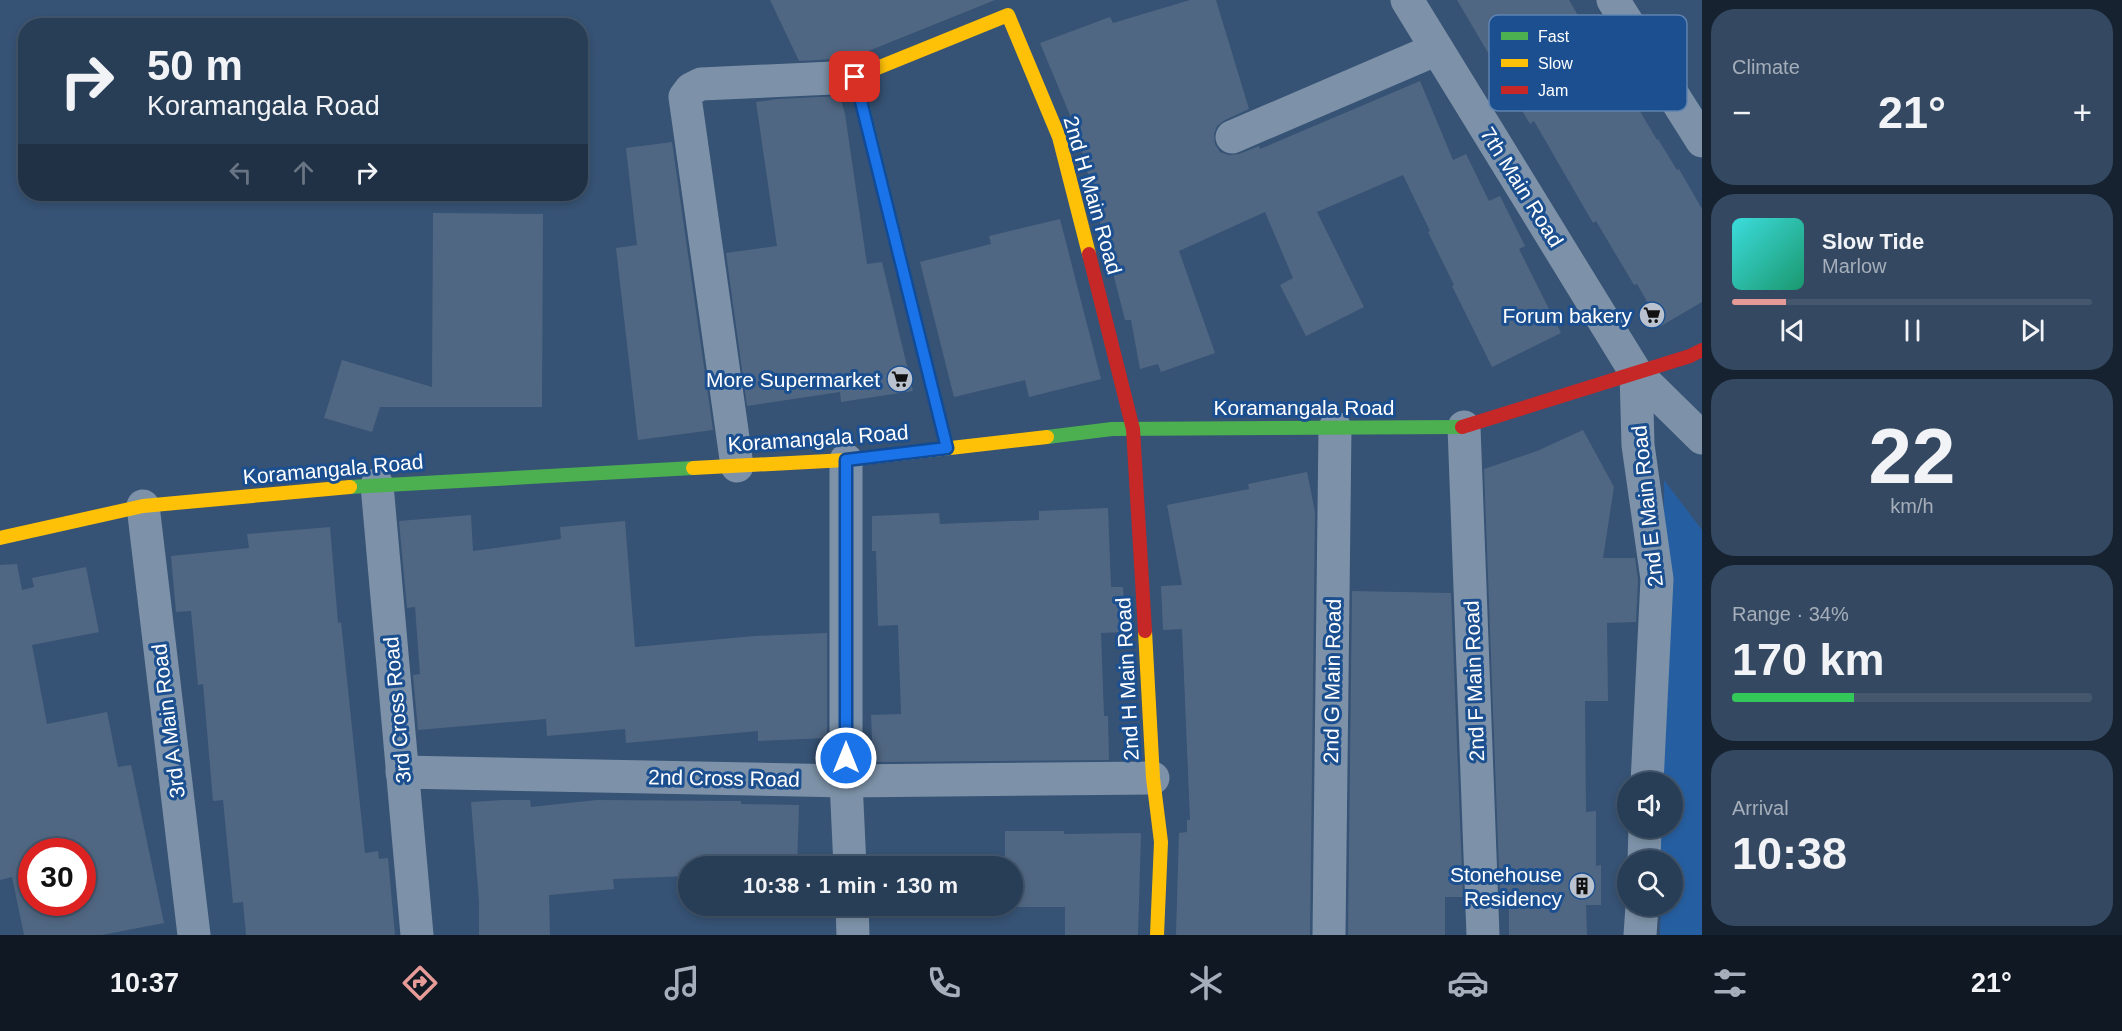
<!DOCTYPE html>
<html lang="en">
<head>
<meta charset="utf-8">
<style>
	:root { --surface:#283e57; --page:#344961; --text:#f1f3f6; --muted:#a5aeba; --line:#44576d; --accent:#e69b98 }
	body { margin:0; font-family:Arial,sans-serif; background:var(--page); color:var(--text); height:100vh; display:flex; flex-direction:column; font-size:22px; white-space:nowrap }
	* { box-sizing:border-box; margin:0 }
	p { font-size:20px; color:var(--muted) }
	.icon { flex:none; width:33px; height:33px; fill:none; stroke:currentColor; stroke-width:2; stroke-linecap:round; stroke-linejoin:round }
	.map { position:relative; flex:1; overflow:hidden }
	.details { display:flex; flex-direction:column; gap:9px; padding:9px; background:#162230; width:420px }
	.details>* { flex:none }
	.top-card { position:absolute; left:18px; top:18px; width:570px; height:183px; border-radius:24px; box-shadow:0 3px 9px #0003,0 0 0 2px var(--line); background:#283e57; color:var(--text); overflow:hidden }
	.controls { position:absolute; left:1617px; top:772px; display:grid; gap:12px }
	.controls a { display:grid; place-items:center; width:66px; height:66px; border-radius:50%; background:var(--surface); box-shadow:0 3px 9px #0003,0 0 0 2px var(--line); font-size:30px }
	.speed { position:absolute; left:18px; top:838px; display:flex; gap:12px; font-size:30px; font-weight:700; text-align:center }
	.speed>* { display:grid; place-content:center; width:78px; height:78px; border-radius:50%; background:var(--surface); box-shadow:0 3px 9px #0003,0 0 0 2px var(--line); line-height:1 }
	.speed .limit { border:9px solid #d22; background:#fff; color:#111 }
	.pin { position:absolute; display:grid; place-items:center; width:51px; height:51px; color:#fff; margin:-26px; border-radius:12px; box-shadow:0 3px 9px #0006 }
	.me { position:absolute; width:66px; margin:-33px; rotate:0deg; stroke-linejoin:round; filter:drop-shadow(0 0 4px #0008) }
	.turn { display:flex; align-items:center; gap:21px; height:126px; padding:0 30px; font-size:27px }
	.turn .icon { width:78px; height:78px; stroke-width:2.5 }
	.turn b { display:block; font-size:42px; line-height:51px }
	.lanes { display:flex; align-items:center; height:57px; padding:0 30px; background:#0003; justify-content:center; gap:30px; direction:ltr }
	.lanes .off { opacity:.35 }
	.big { font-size:45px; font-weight:600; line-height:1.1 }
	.details .tile { flex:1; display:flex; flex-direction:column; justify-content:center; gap:9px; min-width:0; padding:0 21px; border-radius:24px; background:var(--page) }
	.details .dial { align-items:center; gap:0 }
	.dial b { font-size:78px; line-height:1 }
	.song { display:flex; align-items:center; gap:18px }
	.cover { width:72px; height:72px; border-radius:9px; background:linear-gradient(135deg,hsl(180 70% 55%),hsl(160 70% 35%)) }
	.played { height:6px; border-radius:3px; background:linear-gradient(90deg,var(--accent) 15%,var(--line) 15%) }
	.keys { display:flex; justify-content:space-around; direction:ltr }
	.heat { display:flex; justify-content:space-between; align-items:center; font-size:33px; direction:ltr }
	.charge { height:9px; border-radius:4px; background:linear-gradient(90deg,#34c759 34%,var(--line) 0) }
	.trip { position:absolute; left:678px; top:856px; width:345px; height:60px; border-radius:30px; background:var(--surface); box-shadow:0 3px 9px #0003,0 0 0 2px var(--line); font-weight:600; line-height:60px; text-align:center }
	.tab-bar { display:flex; height:96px; justify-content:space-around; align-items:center; background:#101923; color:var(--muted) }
	.tab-bar .icon { width:42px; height:42px }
	.tab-bar .current { color:var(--accent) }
	.tab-bar b { font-size:27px; color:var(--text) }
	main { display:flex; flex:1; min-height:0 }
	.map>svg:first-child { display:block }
	.green { fill:#265fa1 }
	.building { fill:#506783; fill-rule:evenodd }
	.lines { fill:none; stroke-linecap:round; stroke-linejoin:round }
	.street { stroke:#7d92a8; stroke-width:33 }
	.fast { stroke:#4caf50; stroke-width:14 }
	.slow { stroke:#ffc107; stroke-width:14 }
	.jam { stroke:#c62828; stroke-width:14 }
	.route-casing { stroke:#114b97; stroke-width:15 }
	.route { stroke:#1a73e8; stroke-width:10 }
	.labels { text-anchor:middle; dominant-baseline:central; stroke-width:6; stroke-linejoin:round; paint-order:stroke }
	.street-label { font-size:21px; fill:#fff; stroke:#1b4f8f }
	.poi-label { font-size:21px; fill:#fff; stroke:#1b4f8f; text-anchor:end }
	.key { fill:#1b4f8f; stroke:#5f84b1; stroke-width:1.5 }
	.key-label { font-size:16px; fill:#fff }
</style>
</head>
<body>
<main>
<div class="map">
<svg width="1702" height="935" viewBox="0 0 1702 935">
	<rect width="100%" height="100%" fill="#365274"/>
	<polygon class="green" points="1664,480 1702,530 1702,935 1660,935 1661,906 1672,906 1672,861 1661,861 1661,828 1672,828 1672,783 1662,783"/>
	<g class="building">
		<polygon points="770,0 995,0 851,58 799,61"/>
		<polygon points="1190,0 1216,0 1249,109 1225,120 1217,126 1214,134 1215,144 1220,152 1229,155 1239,154 1259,146 1260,149 1420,81 1453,160 1466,154 1489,201 1500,196 1525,246 1519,249 1561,333 1492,367 1452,286 1454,285 1428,232 1430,231 1403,175 1317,212 1364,307 1306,336 1280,285 1293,278 1265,212 1179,251 1215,353 1161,372 1158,364 1140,369 1131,320 1125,320 1097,210 1099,209 1091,186 1077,132 1040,43 1110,17 1113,23"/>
		<polygon points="1457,0 1569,0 1593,41 1595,40 1617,75 1618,74 1657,140 1658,139 1677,170 1679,169 1702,209 1702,302 1661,326 1637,284 1634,285 1596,221 1593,223 1534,121 1530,124"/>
		<polygon points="840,96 845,114 867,264 882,262 913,391 841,402 840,392 747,406 726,253 777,246 756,102 778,99"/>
		<polygon points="672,142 713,430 638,440 616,248 637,245 626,148"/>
		<polygon points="433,213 543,214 542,407 380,407 372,432 324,418 342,360 432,387"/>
		<polygon points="1060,219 1101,379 1029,397 1025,380 954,397 920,262 991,244 989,236"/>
		<polygon points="1583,430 1614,487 1603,558 1635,558 1638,580 1636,622 1607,623 1608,701 1585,701 1586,812 1596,811 1596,866 1601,865 1601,905 1586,905 1587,935 1509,935 1509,896 1500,896 1484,469 1537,451"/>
		<polygon points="1307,472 1315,512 1310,935 1176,935 1179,833 1187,832 1187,820 1190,820 1182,629 1163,630 1161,586 1182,585 1167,505 1249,489 1248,484"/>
		<polygon points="1108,508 1111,587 1123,587 1126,632 1101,633 1104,716 1108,716 1109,760 873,762 871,715 901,714 898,625 878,626 876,551 872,551 872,516 939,513 940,524 1039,520 1039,511"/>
		<polygon points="471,515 473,551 561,539 560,527 625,521 635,647 754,636 827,633 827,738 758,741 758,731 626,743 625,729 547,736 546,719 418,730 413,675 420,674 415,607 407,608 399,521"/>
		<polygon points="330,527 338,623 341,622 365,853 378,851 379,859 388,858 395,935 246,935 243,902 233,903 223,800 213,801 203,684 198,685 191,611 176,612 171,556 249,548 247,534"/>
		<path d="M17 564 22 590 34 587 32 578 86 567 99 632 32 645 47 724 107 712 118 767 131 765 164 923 102 935H24L12 877 0 880V565ZM32 852H82V903H32Z"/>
		<polygon points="1352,591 1451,593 1463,897 1445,897 1445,935 1348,935"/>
		<polygon points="503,800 530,800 531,807 597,800 741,801 741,804 799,805 797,867 688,867 688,876 613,879 614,889 549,895 550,935 479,935 479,901 471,802"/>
		<polygon points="1005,831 1064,831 1064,834 1141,833 1138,935 1065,935 1065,907 1005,907 1012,906 1012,867 1005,867"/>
		<polygon points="695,906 797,906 796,914 695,911"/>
	</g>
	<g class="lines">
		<g class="street">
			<polyline points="1407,0 1636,373 1702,438"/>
			<polyline points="1613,0 1702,141"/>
			<polyline points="1232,137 1437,49"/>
			<polyline points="1636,373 1638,445 1657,579 1647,783"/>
			<polyline points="1464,427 1483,935"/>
			<polyline points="846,460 846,781 850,867"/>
			<polyline points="737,466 685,97 691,89 701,84 855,77"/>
			<polyline points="377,485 417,935"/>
			<polyline points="143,506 194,935"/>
			<polyline points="402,772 846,781 1153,778"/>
			<polyline points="1644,861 1645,828"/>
			<polyline points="852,906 853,935"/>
			<polyline points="1329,935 1335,428"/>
			<polyline points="1640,935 1642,906"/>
		</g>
		<g class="fast">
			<polyline points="858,88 947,448"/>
			<polyline points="1047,437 1112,429 1462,427"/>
			<polyline points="350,487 693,468"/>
		</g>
		<g class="slow">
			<polyline points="858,88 855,77 1008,15 1059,137 1089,254"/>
			<polyline points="693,468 846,460 1047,437"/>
			<polyline points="0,538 143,506 350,487"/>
			<polyline points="1145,631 1153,778 1161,842 1157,935"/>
		</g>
		<g class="jam">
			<polyline points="1089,254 1133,429 1145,631"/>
			<polyline points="1462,427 1690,356 1702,350"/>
		</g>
	</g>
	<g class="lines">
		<defs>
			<polyline id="route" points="846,758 846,460 947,448 855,77"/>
		</defs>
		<use href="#route" class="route-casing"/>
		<use href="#route" class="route"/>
	</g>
	<defs>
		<symbol id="supermarket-disc" viewBox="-11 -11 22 22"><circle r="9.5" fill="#b9c2ce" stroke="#1b4f8f"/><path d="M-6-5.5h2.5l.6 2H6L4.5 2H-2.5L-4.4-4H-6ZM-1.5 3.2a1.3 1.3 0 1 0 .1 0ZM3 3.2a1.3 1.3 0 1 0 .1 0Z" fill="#111"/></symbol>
		<symbol id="building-disc" viewBox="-11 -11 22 22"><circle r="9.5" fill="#b9c2ce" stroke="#1b4f8f"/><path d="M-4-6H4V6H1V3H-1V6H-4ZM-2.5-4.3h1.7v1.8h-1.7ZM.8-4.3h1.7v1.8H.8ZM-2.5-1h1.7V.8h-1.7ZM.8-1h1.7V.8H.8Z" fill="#111"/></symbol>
	</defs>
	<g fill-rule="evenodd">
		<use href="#supermarket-disc" x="1637" y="300" width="30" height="30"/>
		<use href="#supermarket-disc" x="885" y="364" width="30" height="30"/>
		<use href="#building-disc" x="1567" y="871" width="30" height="30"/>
	</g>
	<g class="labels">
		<g class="street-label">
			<text transform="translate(1522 187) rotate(58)">7th Main Road</text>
			<text transform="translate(1093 195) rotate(74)">2nd H Main Road</text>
			<text x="1304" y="407">Koramangala Road</text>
			<text transform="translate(818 438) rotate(-4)">Koramangala Road</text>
			<text transform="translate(333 469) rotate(-5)">Koramangala Road</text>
			<text transform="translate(1647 506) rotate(-96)">2nd E Main Road</text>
			<text transform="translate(1127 679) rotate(-93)">2nd H Main Road</text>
			<text transform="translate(1332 681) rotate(-89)">2nd G Main Road</text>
			<text transform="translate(1474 681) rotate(-92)">2nd F Main Road</text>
			<text transform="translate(397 710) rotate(-95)">3rd Cross Road</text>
			<text transform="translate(168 721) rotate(-97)">3rd A Main Road</text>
			<text transform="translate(724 778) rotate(1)">2nd Cross Road</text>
		</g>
		<g class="poi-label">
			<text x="1632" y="315">Forum bakery</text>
			<text x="880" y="379">More Supermarket</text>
			<text x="1562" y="874">Stonehouse<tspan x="1562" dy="24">Residency</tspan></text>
		</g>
	</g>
	<rect x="1489" y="15" width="198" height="96" rx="9" class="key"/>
	<rect x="1501" y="32" width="27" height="8" fill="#4caf50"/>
	<rect x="1501" y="59" width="27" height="8" fill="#ffc107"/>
	<rect x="1501" y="86" width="27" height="8" fill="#c62828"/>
	<g class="key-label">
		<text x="1538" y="42">Fast</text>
		<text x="1538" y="69">Slow</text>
		<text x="1538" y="96">Jam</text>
	</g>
</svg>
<div class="controls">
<a><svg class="icon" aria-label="sound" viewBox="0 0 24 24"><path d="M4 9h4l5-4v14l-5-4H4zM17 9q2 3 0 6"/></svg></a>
<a><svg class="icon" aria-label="search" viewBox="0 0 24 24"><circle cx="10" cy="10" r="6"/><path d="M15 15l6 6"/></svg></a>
</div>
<div class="speed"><div class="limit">30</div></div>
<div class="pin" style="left:855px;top:77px;background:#d93025"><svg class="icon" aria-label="arrive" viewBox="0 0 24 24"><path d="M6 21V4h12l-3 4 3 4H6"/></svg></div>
<svg class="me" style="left:846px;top:758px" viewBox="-20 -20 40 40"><circle r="17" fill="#1a73e8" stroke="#fff" stroke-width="3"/><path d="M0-11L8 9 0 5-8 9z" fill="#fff"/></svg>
<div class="trip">10:38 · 1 min · 130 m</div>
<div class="top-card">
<div class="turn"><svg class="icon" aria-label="right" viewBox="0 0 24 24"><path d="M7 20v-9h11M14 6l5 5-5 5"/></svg><div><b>50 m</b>Koramangala Road</div></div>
<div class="lanes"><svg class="icon off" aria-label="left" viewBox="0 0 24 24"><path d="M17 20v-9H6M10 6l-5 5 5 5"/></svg><svg class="icon off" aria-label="ahead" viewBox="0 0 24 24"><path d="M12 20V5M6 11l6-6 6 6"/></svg><svg class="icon" aria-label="right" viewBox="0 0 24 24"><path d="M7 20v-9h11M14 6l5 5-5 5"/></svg></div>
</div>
</div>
<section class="details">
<div class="tile"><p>Climate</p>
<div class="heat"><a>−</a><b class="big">21°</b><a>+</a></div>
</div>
<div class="tile">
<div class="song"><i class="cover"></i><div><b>Slow Tide</b><p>Marlow</p></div></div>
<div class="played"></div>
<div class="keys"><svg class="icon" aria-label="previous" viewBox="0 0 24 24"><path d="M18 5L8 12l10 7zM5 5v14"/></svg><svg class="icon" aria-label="pause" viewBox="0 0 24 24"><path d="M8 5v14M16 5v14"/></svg><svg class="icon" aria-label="next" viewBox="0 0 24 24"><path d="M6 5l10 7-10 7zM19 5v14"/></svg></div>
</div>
<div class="tile dial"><b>22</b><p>km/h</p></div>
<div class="tile"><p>Range · 34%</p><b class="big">170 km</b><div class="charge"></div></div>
<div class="tile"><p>Arrival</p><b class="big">10:38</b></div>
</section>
</main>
<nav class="tab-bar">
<b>10:37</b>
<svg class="icon current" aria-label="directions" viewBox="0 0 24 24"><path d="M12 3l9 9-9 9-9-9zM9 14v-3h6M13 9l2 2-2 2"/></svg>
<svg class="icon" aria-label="music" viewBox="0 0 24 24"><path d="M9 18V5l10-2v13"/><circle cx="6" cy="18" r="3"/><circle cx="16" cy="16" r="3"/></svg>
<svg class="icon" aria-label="phone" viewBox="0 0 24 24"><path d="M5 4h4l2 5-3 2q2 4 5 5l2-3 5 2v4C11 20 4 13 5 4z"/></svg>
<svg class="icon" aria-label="climate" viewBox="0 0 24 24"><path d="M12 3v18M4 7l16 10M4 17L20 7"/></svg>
<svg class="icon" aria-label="car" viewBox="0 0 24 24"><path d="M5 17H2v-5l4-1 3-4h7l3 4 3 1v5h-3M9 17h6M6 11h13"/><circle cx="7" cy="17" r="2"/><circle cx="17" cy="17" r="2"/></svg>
<svg class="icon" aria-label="filters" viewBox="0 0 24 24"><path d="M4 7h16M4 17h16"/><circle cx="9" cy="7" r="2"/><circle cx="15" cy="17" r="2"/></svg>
<b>21°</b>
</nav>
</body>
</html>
